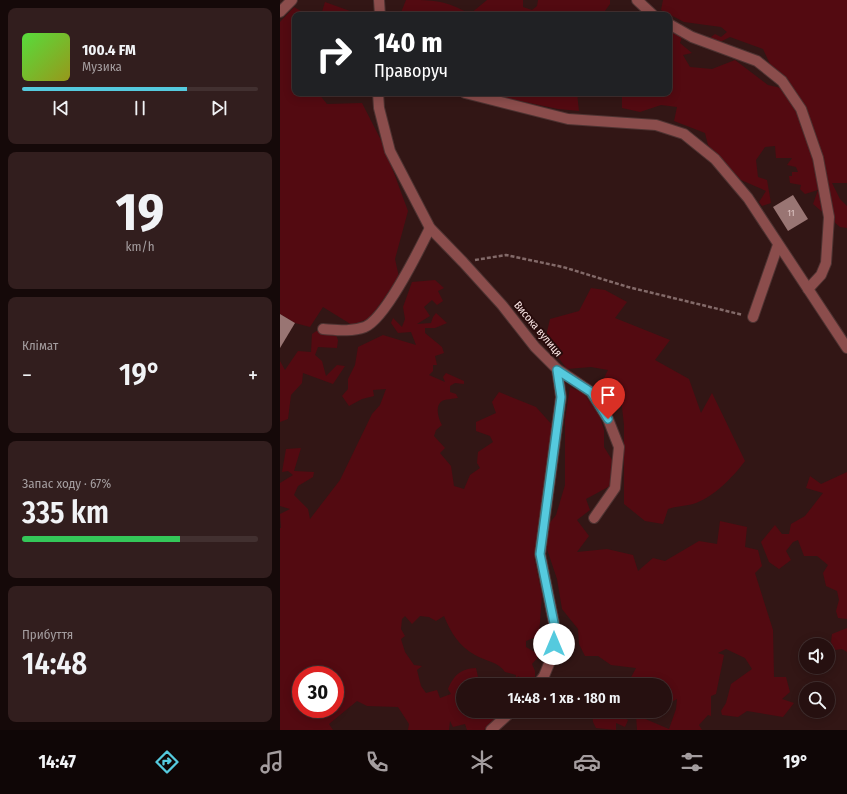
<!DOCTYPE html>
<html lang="uk">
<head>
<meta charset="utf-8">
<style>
	:root { --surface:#261010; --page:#321e1e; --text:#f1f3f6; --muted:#a49d9f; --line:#423030; --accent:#55cade }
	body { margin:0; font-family:"Fira Sans Condensed",sans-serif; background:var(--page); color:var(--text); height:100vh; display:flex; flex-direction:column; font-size:15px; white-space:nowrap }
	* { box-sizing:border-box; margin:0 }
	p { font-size:13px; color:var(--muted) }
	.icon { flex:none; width:22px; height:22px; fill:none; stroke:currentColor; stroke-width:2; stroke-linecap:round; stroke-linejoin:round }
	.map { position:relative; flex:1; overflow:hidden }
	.panel { display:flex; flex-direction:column; gap:8px; padding:8px; background:#150909; width:280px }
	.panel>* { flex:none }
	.banner { position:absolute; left:12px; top:12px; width:380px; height:84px; border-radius:8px; box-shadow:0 2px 10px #0003,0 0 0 1px var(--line); background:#202124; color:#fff; overflow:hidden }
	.tools { position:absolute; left:519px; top:638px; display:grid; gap:8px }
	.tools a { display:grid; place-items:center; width:36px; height:36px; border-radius:50%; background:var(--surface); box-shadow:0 2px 10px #0003,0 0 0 1px var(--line); font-size:20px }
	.speed { position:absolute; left:12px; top:666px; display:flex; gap:8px; font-size:20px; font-weight:700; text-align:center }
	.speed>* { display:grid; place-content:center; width:52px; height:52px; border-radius:50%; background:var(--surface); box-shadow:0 2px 10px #0003,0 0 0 1px var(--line); line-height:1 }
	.speed .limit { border:6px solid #d22; background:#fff; color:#111 }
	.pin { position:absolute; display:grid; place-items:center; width:34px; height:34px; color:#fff; margin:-41px -17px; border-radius:50% 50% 50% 0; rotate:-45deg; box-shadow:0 0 4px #0007 }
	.pin .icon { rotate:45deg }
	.me { position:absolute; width:44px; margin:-22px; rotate:0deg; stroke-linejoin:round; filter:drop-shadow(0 0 3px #0008) }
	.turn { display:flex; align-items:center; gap:14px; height:84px; padding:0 16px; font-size:18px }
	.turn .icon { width:52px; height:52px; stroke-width:2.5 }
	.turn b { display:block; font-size:28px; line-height:34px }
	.big { font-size:30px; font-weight:600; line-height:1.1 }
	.panel .widget { flex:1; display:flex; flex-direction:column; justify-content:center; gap:6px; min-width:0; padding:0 14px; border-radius:8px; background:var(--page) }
	.panel .dial { align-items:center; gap:0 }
	.dial b { font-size:52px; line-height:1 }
	.song { display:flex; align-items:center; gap:12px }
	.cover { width:48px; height:48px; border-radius:6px; background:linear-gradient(135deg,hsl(110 70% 55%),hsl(60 70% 35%)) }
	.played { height:4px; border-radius:2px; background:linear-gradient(90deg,var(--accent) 70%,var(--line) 70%) }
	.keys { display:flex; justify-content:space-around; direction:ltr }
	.heat { display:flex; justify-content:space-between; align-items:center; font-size:22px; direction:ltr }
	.charge { height:6px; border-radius:3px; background:linear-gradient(90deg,#34c759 67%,var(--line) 0) }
	.trip { position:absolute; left:176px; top:678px; width:216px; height:40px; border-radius:20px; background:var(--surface); box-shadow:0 2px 10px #0003,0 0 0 1px var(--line); font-weight:600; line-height:40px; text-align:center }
	.menu { display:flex; height:64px; justify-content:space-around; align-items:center; background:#0f0606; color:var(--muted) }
	.menu .icon { width:28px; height:28px }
	.menu .active { color:var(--accent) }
	.menu b { font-size:18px; color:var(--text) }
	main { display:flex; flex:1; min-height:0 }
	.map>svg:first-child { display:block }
	.green { fill:#530a11; fill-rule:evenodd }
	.building { fill:#997573 }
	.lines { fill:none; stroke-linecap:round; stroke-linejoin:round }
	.minor-casing { stroke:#4e3332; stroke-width:12 }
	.path { stroke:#836a69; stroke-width:2.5; stroke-dasharray:4 2; stroke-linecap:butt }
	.minor { stroke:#8b4d4c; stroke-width:10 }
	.route-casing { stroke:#378390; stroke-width:10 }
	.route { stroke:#55cade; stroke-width:7 }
	.labels { text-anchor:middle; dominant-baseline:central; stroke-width:4; stroke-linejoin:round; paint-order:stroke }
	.number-label { font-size:9px; fill:#e3cac9 }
	.street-label { font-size:11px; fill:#fce7e6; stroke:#280c0c }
</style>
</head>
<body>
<main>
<section class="panel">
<div class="widget">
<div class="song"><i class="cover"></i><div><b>100.4 FM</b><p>Музика</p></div></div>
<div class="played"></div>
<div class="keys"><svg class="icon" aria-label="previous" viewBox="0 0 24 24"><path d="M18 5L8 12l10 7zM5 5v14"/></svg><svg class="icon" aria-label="pause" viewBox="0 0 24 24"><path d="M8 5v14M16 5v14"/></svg><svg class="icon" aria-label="next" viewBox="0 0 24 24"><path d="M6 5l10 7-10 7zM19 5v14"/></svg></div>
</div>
<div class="widget dial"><b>19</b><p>km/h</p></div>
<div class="widget"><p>Клімат</p>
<div class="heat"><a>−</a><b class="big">19°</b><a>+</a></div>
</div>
<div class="widget"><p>Запас ходу · 67%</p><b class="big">335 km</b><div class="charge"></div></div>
<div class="widget"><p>Прибуття</p><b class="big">14:48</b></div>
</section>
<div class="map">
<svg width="567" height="730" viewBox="0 0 567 730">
	<rect width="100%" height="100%" fill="#321615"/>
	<g class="green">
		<path d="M126 0C154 0 165 0 190 14L207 0H243V7L252 10 257 6 258 0H330V4L322 15H120Z"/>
		<polygon points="383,0 567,0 567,183 552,183 560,199 567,206 567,228 560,227 533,204 538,190 525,194 520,189 521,185 510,183 509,176 512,176 512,172 518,172 516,167 507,165 512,158 496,158 495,146 485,147 476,160 478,177 487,180 491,203 482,206 479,202 486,191 461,180 428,145 425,133 394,121 397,107 381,105 360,112 342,108 342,97 338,93 389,93 389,31 402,37 400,43 412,53 403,55 410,67 432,69 455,60 488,85 501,88 483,49 450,37 440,42 433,41 431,37 435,34 441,37 447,32 441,27 404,22 381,10"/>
		<polygon points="45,2 70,11 71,15 41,15"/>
		<polygon points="14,7 28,15 15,15 15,33 12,37 15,38 15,93 38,93 47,104 82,103 104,146 128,211 115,259 119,277 90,318 72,325 43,307 30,327 15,323 0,314 0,22"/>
		<polygon points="225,93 297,93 299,111 278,109 225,98"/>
		<path d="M155 280 164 288 158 291 163 301 157 305 152 300 144 307 150 316 137 324 151 323 153 317 156 313 167 323 155 328H145V333L162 347 164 353 155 356 157 365H153V371L149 375 165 382 163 377 166 373 184 381V384L175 383 170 386V392L176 394 178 398C173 399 166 399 162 401 154 406 159 420 162 425L156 430 154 436 165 448 160 453 171 466 174 486 184 489 190 475 200 468 197 463 198 452 213 442 210 436 196 431V422L216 413 212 402 219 392 256 407 274 427 260 562 254 557 262 595 259 636 246 641V647L260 655 252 664 255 671V682L244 680 238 676 237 680 242 685H234L236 675 225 672C219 662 205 661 195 655 179 646 171 633 164 616L156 621 149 617 140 616 132 624 125 616 122 619 121 629 125 636 121 639 125 652 134 665 142 666 137 670 141 686 146 693 157 690 160 698 171 694 168 689C174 675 180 669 196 668L198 677 191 682 198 685H183V711L210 713 209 711H222V715L204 730H187L185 724 173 727 170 721 169 730H128L129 724 118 707 87 706 77 701 49 724 53 730H0V528H1L0 514 10 509 0 506V483L13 475 8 471 2 472 6 449 21 448 14 471 34 472 33 477 18 486 14 495 28 509 30 519 60 480 92 414 100 405 106 389 93 390 94 396 82 399 69 406 62 396 68 389V379L75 365 78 347 103 335 136 345 131 332 118 333 111 323 113 318 122 327 125 319 123 307 132 282ZM21 675H55V709H21Z"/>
		<path d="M311 288 325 290 347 302 335 318 390 340 375 360 409 379 421 413 432 393 465 461C453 477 433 498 413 504 404 506 397 506 388 509L383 524 365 521 344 504V425L341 398 324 378 328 370 311 367 287 369 265 340 270 319 299 311Z"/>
		<polygon points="38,330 55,333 58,340 57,348 38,347 35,355 42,361 46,376 57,365 65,366 53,384 23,373 22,383 11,395 8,419 0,422 0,361 5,370 18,351 31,352 32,334"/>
		<polygon points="290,387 303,393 319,414 324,430 324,447 334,463 330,486 306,499 310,510 297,520 309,536 297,552 327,549 353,555 358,571 373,558 385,561 419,541 437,544 440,521 467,527 465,547 478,550 482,566 475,573 493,630 494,677 506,677 510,692 502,699 514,703 503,717 467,711 458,717 442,715 441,711 446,703 451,684 472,669 465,658 446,649 438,653 444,655 436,694 431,696 431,716 428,715 419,725 422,730 357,730 356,715 389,729 396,709 397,699 385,705 385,685 347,685 356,668 331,665 318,656 305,656 299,644 298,629 282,609 277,579 267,549 268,525 276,515 285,485 285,419"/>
		<polygon points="567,472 567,619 558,618 556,611 559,600 557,591 546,586 543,573 548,565 537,556 524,556 518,540 513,542 506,551 511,560 499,569 489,562 481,542 495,525 502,534 509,534 511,524 525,516 543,493 526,488 530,476 541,484"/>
		<polygon points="567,628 567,652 562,649 555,650 551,642 552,634"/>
		<polygon points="312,711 341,711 341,716 348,720 345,727 336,723 336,730 316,728 313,722"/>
	</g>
	<g class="building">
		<polygon points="513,195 528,219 508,231 493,207"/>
		<polygon points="0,314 15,323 0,348"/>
	</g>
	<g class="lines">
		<defs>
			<g id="minor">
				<polyline points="99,0 100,15"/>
				<polyline points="357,0 373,15"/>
				<polyline points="0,12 12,0"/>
				<polyline points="389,24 412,37 477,61 502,81 521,109 538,158 549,217 546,263 541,275 528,289"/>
				<polyline points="98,93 99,108 110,151 150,228 183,262 222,305 255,347 277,369 281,397 260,554 276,633 273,654 264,676 257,685"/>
				<polyline points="185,93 288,119 376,125 404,134 435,159 468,198 567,348"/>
				<polyline points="473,317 498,245"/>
				<path d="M43 329C57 330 71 332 85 327 106 318 139 250 150 228"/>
				<polyline points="277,369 311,392 328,419 339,447 335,488 314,518"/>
				<polyline points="211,730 232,711"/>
			</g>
		</defs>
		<use href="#minor" class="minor-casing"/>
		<polyline class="path" points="195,260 226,255 283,267 348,287 463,315"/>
		<use href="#minor" class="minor"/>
	</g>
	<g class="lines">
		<defs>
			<polyline id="route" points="274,644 276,633 260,554 281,397 277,370 311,392 328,419"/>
		</defs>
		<use href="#route" class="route-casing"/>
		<use href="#route" class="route"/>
	</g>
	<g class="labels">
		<g class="number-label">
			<text x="511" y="213">11</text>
		</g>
		<g class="street-label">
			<text transform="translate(258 329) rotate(50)">Висока вулиця</text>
		</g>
	</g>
</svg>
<div class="tools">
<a><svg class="icon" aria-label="sound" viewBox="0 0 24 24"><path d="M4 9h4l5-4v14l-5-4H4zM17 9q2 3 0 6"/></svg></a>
<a><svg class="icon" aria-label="search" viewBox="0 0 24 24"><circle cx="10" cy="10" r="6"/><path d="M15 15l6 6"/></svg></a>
</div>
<div class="speed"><div class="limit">30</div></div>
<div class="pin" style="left:328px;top:419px;background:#d93025"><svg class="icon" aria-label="arrive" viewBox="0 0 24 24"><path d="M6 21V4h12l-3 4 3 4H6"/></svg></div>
<svg class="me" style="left:274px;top:644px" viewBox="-20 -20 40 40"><circle r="19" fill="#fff"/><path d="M0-13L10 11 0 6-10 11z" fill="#55cade"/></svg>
<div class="trip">14:48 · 1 хв · 180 m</div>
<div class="banner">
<div class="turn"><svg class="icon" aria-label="right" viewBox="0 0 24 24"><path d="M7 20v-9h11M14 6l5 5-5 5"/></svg><div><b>140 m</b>Праворуч</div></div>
</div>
</div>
</main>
<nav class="menu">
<b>14:47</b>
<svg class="icon active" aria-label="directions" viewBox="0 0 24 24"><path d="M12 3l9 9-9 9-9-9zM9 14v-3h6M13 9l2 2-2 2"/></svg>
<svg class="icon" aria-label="music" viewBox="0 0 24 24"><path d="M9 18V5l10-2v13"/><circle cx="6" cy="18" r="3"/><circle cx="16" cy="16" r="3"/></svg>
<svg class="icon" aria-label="phone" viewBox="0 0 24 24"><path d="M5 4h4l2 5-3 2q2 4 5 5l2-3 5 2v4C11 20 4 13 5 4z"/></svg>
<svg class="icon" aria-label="climate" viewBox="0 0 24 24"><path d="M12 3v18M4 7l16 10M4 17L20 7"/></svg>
<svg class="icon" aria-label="car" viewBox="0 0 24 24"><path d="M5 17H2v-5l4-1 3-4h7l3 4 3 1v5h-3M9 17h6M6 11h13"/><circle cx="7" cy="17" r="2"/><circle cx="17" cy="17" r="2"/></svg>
<svg class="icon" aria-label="filters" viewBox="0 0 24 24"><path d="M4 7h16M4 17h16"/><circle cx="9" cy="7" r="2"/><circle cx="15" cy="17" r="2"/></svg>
<b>19°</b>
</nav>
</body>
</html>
